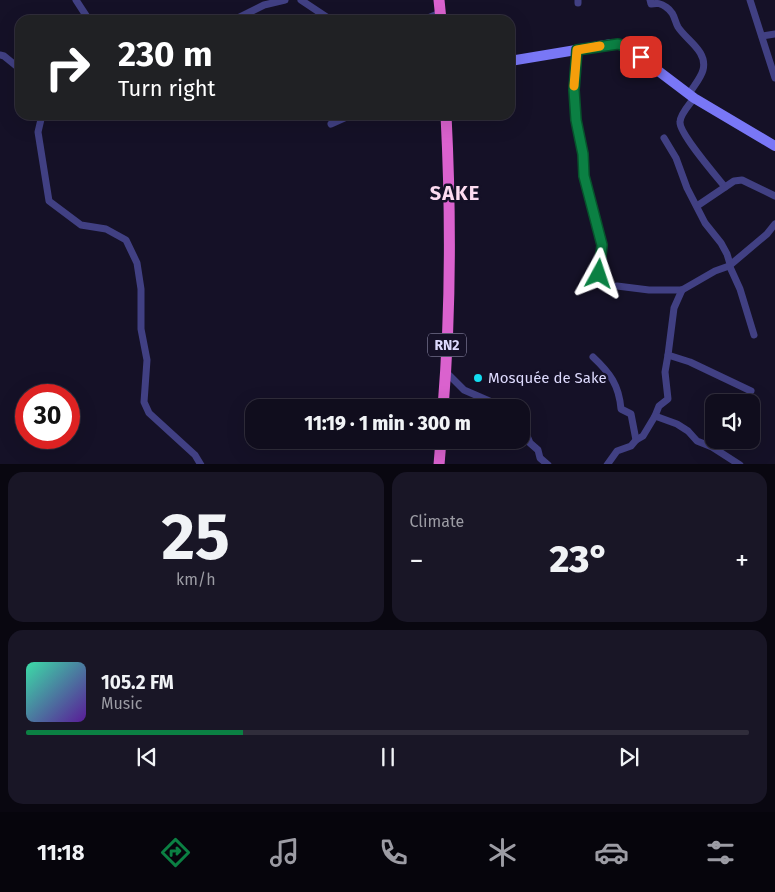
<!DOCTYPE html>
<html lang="en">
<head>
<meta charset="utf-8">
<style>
	:root { --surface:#100d1d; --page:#191626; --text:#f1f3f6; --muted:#9c9ca4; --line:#302d3b; --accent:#0b8043 }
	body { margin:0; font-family:"Fira Sans",sans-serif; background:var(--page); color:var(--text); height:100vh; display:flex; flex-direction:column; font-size:19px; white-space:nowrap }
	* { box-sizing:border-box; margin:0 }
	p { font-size:16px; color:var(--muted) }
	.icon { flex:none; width:28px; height:28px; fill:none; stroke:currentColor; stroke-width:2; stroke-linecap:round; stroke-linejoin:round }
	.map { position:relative; height:464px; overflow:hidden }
	.sheet { display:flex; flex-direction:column; gap:8px; padding:8px; background:#090710; flex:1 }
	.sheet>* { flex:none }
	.guide { position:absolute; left:15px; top:15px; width:500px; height:105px; border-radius:15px; box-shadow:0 5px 20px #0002,0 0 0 1px var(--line); background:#202124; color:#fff; overflow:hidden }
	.buttons { position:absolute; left:705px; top:394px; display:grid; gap:10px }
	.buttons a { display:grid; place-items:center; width:55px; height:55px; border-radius:10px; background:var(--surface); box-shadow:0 5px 20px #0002,0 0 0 1px var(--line); font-size:25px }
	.speed { position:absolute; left:15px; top:384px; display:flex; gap:10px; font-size:25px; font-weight:700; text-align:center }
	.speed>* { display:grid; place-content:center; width:65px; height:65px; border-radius:50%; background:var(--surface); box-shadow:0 5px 20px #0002,0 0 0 1px var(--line); line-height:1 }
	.speed .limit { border:8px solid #d22; background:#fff; color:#111 }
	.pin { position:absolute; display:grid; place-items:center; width:42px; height:42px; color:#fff; margin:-21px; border-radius:10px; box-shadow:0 2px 8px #0006 }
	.me { position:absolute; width:55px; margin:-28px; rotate:5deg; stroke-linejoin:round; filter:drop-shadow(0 0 4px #0008) }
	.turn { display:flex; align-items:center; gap:18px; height:105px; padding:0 20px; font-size:22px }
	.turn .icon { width:65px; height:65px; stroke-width:2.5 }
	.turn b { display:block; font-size:35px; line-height:42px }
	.big { font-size:38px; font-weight:800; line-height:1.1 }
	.sheet .tile { flex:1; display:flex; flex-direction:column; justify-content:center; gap:8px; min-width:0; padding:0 18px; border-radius:15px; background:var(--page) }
	.sheet .dial { align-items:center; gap:0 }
	.dial b { font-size:65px; line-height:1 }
	.song { display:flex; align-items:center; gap:15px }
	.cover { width:60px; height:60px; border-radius:8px; background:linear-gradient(135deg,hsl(160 70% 55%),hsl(270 70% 35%)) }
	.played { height:5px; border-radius:2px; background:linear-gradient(90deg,var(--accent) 30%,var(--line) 30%) }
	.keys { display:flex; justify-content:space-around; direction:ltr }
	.heat { display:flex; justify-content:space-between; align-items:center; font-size:28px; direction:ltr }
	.sheet .tiles { flex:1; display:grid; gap:8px; grid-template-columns:1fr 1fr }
	.tile:last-child { grid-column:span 2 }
	.trip { position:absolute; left:245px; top:399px; width:285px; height:50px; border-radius:15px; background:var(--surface); box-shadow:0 5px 20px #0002,0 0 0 1px var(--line); font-weight:800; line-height:50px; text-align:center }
	.tab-bar { display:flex; height:80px; justify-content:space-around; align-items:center; background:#06050c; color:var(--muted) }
	.tab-bar .icon { width:35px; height:35px }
	.tab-bar .active { color:var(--accent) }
	.tab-bar b { font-size:22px; color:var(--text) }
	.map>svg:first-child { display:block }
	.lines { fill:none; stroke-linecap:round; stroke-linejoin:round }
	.minor { stroke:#414083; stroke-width:7 }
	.secondary { stroke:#7977f6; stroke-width:10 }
	.trunk { stroke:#da62ce; stroke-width:11 }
	.route-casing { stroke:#07532c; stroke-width:12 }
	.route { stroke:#0b8043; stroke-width:9 }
	.slow { stroke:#f59e0b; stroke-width:9 }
	.poi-dot { fill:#13dcf0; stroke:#151127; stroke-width:2 }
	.labels { text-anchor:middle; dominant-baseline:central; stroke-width:5; stroke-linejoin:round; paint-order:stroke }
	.shield { fill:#151127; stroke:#a19ebd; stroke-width:1 }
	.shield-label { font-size:14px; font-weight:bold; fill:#dddafd }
	.poi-label { font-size:15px; fill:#dddafd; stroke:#151127; text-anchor:start }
	.district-label { font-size:20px; font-weight:bold; letter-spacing:1px; fill:#fddcf1; stroke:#151127 }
</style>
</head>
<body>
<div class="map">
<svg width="775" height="465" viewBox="0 0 775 465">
	<rect width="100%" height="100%" fill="#151127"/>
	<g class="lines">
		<g class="minor">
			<polyline points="76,0 89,20"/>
			<polyline points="301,0 331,20"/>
			<path d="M650 0 651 4C657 3 661 3 666 7 675 13 674 20 678 27 686 40 708 51 703 70 701 78 693 87 689 94"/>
			<polyline points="750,0 775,78"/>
			<polyline points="578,3 578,0"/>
			<polyline points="234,20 264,5 285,0"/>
			<polyline points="423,20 440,13"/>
			<polyline points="762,36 775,34"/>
			<polyline points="577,50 574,90 576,120 583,154 584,176 602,245 599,274"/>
			<polyline points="0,55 4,56 20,69"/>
			<path d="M694 98C690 104 680 114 680 122 679 133 716 176 725 187"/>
			<polyline points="42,115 38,132 49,201 81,225 106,229 126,240 137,263 141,289 141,329 147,360 144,402 149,413 195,455 201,465"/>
			<polyline points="427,115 442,115"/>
			<polyline points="331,124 351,115"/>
			<polyline points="664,138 676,158 687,188 705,223 721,243 727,254 730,264 730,267 740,289 754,335"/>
			<polyline points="697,206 734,181 742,180 775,196"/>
			<polyline points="617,286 649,290 682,290 715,271 729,266 767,234 775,224"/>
			<polyline points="682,290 674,308 668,355 690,362 751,391"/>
			<path d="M593 357C610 373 619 385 621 409L631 414 636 440"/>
			<polyline points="446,372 464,390 494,403 496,408"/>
			<polyline points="655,416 659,406 668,399 665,372 668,355"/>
			<polyline points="521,427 524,429 530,443 538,450 540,458 548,465"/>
			<polyline points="607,465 617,451 631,446 636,440 643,436 655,416 677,424 688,431 697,441 712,447 740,465"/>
		</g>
		<polyline class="secondary" points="510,61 612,44 624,45 694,98 775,146"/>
		<g class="trunk">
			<polyline points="439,0 441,20"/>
			<path d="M443 408C451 310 451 213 446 115"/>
			<polyline points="439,465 441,440"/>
		</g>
	</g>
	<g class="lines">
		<defs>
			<polyline id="route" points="599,274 602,245 584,176 583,154 576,120 574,90 577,50 618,44 630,48 641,57"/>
		</defs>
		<use href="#route" class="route-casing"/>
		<use href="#route" class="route"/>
		<polyline class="slow" points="574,86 577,50 600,46"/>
	</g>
	<circle class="poi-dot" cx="478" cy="378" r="5"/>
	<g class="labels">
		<rect class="shield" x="428" y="333.5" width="38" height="23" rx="4"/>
		<g class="shield-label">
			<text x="447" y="345">RN2</text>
		</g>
		<g class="poi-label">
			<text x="488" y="378">Mosquée de Sake</text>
		</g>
		<g class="district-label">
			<text x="455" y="193">SAKE</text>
		</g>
	</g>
</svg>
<div class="buttons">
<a><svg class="icon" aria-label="sound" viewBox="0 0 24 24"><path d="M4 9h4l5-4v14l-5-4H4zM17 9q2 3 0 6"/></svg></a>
</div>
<div class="speed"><div class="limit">30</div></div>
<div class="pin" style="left:641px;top:57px;background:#d93025"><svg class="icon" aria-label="arrive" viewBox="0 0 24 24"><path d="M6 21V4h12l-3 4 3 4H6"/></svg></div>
<svg class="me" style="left:599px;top:274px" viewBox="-20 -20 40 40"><path d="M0-17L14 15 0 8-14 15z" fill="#0b8043" stroke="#fff" stroke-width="4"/></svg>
<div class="trip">11:19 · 1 min · 300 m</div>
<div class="guide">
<div class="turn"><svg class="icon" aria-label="right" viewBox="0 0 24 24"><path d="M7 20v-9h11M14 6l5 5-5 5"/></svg><div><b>230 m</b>Turn right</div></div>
</div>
</div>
<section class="sheet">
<div class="tiles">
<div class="tile dial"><b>25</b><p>km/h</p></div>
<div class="tile"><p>Climate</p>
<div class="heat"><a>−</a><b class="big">23°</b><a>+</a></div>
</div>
<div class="tile">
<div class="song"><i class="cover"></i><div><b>105.2 FM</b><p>Music</p></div></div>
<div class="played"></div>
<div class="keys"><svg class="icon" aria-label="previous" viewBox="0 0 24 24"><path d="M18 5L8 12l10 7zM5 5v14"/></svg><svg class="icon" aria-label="pause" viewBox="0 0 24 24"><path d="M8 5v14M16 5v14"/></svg><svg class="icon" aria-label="next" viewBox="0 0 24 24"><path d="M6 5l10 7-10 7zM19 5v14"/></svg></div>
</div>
</div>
</section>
<nav class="tab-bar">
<b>11:18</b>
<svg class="icon active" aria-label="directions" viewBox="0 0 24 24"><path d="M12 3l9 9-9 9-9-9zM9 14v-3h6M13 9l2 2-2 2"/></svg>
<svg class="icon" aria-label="music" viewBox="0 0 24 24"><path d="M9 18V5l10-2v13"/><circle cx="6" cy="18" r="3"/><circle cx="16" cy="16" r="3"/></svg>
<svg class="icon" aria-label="phone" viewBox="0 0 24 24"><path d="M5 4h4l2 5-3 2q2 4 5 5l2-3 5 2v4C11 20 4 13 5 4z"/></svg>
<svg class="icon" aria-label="climate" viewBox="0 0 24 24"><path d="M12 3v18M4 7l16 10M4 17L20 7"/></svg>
<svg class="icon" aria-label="car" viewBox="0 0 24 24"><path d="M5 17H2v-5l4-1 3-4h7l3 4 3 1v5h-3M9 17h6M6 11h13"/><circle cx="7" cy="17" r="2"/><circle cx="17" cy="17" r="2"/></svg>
<svg class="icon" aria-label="filters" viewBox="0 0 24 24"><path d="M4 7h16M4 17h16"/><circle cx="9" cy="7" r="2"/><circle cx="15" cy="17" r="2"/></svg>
</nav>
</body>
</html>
